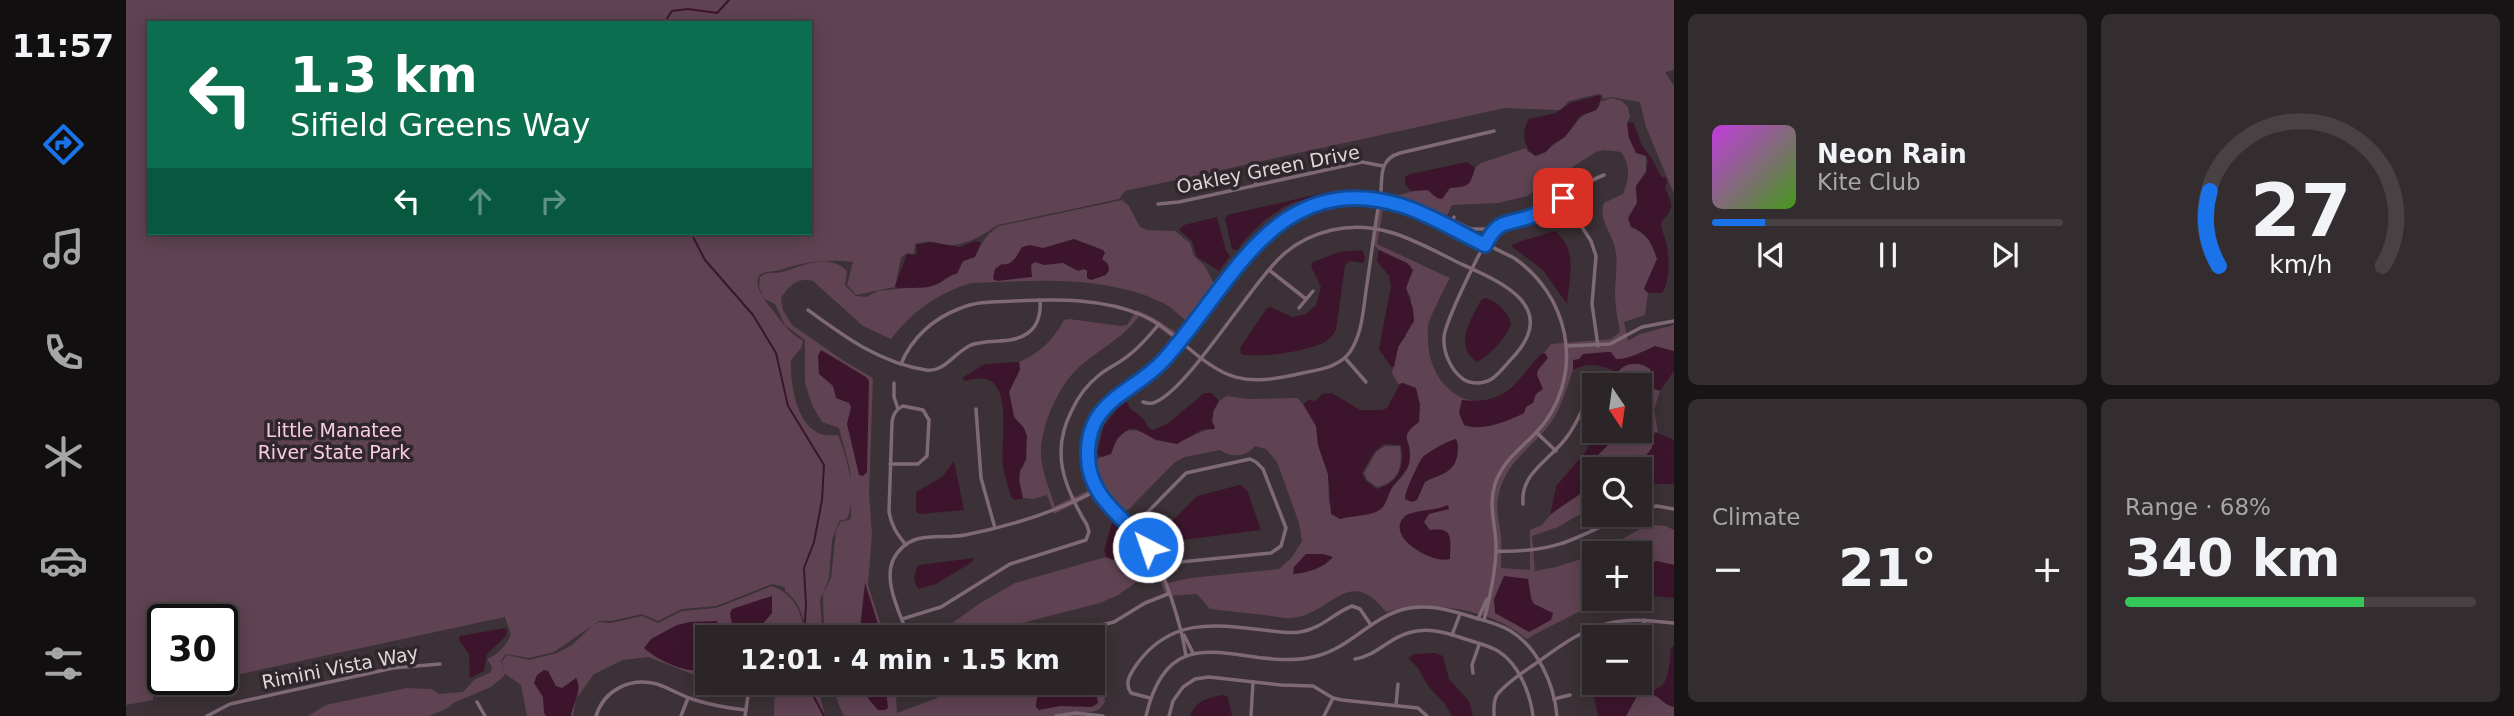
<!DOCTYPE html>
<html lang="en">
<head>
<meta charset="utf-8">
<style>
	:root { --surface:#2c2528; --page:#342d30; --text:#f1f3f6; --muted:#a6a5a8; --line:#484245; --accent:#1a73e8 }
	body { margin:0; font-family:"DejaVu Sans",sans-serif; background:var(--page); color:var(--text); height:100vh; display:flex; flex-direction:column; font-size:26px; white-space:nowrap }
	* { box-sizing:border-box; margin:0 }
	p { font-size:23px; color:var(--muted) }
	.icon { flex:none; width:38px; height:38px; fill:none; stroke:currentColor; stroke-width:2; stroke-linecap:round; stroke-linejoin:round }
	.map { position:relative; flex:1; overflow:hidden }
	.details { display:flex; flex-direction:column; gap:14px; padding:14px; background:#181416; width:840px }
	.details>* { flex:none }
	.guide { position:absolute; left:21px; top:21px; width:665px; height:214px; border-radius:0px; box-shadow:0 4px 18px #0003,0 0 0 2px var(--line); background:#0b6e4f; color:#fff; overflow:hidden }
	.needle { width:46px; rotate:167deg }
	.fabs { position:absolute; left:1456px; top:373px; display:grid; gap:14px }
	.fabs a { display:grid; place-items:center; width:70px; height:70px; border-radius:0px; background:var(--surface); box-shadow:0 4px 18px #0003,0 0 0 2px var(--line); font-size:35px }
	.speed { position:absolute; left:21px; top:604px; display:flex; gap:14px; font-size:35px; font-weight:700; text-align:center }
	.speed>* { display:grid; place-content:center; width:91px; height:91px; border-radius:50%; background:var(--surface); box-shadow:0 4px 18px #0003,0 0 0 2px var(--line); line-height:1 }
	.speed .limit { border:4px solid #111; border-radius:10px; background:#fff; color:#111 }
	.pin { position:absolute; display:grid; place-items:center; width:60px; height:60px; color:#fff; margin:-30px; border-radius:14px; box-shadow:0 4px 10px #0006 }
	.me { position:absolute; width:77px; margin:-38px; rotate:319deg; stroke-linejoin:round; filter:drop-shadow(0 0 5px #0008) }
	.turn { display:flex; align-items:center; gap:24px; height:147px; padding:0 28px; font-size:32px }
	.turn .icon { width:91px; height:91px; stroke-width:2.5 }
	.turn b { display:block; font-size:49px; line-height:60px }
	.lanes { display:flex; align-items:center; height:66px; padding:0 28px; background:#0003; justify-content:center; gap:35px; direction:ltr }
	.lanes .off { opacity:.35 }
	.big { font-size:52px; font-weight:700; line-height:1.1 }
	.details .tile { flex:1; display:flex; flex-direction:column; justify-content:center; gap:10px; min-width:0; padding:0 24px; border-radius:10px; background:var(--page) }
	.details .dial { align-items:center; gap:0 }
	.dial svg { height:182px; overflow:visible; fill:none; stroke:var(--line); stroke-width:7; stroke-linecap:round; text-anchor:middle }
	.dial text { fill:var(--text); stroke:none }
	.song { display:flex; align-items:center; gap:21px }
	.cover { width:84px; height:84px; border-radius:10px; background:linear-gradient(135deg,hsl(290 70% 55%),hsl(100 70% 35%)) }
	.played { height:7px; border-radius:4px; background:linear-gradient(90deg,var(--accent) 15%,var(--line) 15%) }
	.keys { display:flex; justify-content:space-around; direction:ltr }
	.heat { display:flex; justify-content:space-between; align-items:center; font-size:38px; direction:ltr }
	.charge { height:10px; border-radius:5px; background:linear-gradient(90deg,#34c759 68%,var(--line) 0) }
	.details .tiles { flex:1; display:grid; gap:14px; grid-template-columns:repeat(2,1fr) }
	.trip { position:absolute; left:569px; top:625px; width:410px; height:70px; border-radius:0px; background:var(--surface); box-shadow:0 4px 18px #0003,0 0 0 2px var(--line); font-weight:700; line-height:70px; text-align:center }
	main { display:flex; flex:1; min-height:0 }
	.dock { display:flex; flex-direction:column; width:126px; justify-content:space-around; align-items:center; background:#120f10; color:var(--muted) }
	.dock .icon { width:49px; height:49px }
	.dock .active { color:var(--accent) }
	.dock b { font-size:32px; color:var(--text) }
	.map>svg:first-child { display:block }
	.green { fill:#5f4352; fill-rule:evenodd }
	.water { fill:#3c152c; fill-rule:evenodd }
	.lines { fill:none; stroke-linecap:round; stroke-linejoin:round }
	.stream { stroke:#3c152c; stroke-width:2 }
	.street { stroke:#7e6974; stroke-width:3.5 }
	.route-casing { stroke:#114b97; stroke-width:18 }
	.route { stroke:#1a73e8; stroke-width:12 }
	.labels { text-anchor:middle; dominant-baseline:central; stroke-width:7; stroke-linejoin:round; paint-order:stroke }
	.street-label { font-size:19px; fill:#ddd7da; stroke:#30272c }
	.park-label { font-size:19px; fill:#f9cae2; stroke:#30272c }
</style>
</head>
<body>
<main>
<nav class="dock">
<b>11:57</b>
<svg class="icon active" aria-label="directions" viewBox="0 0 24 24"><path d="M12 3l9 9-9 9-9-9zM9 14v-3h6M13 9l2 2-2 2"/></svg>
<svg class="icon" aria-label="music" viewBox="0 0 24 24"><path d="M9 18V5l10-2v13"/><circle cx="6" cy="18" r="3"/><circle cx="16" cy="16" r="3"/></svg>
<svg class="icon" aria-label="phone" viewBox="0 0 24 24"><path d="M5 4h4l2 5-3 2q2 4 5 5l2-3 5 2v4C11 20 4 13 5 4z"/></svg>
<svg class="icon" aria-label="climate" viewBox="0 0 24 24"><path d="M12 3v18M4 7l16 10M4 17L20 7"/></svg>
<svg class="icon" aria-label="car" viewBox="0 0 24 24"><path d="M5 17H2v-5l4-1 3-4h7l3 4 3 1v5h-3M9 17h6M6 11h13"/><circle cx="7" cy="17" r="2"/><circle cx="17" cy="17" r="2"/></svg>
<svg class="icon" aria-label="filters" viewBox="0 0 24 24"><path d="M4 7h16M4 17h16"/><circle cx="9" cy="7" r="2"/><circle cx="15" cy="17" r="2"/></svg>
</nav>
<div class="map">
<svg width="1548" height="716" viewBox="0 0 1548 716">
	<rect width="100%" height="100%" fill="#3b3136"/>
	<g class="green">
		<path d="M0 0H1548V70L1539 72 1548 86V194L1520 127 1514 102 1485 97 1477 99 1476 95 1472 94 1443 101 1434 110 1379 108 999 191 993 199 872 225C858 234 845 243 827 245 812 246 808 238 789 244L788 254 781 253 775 258 769 287 730 295 721 285 727 262C702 259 681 261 657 269 652 271 646 271 641 272 624 275 634 294 640 302 652 316 660 331 677 341L675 348 665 360C664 383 670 425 695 434 700 436 708 435 712 435 722 459 731 495 721 519L713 521 706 540 703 578 694 600 697 637H682C677 618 675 603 659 591V587L646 584 590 606 556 609 532 621 516 614 485 621H473L428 652 403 658 380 654 375 661 379 675 365 687 327 703 322 708 303 716H182L200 705 281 688 305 689 313 694 337 692 348 680 365 672 366 667 361 659C372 655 380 645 385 635L379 617 96 678V620H37V679H92L27 693V700L0 705ZM23 23H684V233H23Z"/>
		<path d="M1485 98 1496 101 1502 107 1504 117 1501 123 1516 154 1520 156V172L1510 186 1511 203 1506 211 1505 227C1521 233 1526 243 1531 259L1518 289 1522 293 1519 315 1498 322 1502 341 1514 334 1548 325V371L1534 391 1528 410 1532 432 1528 434 1526 448 1514 461 1502 465 1498 469H1468V506L1432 527 1406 536 1409 571 1430 567 1468 555V598L1475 599C1452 614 1426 624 1401 639 1363 608 1307 600 1260 612 1222 564 1207 614 1166 618 1157 619 1147 616 1139 615 1120 613 1102 611 1084 609L1071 594 1040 596 1032 574 1009 583 992 595 974 603 900 622 859 637H806L856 602 889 583 980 557 978 550 986 522 1011 542 1021 558 1032 554 1042 583 1064 578 1153 569 1166 557 1176 541 1173 523 1151 462 1140 449 1129 446C1120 457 1106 458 1094 450L1059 457 1048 463 1003 509 995 512 975 491 928 514 921 495 907 499 897 498C894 486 890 474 898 465L883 392 894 370 893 362C913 354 928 339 938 320L943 319 995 326 1001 325 1011 310 1028 318 1053 334 1061 322C1053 315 1045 306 1035 302 975 274 909 281 845 283 810 294 787 311 765 339L737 326 687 281C671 277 663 286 655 298L657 310 666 325 718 361 747 378 743 492 746 534 742 585 759 637H698L697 593 705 578 710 531 714 522 725 519 724 469 713 428 696 422 686 405 679 383V340L659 325 649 304 637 298 633 286 634 277C641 271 647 274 656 272 675 266 704 252 721 271L719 285 730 296 740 297 752 291 808 285 829 274 837 261 849 257C856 243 859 235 873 226L996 200 1003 206 1014 227 1021 230 1049 231 1064 243 1068 256 1079 266 1089 286 1050 341 1028 324 1013 316C997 339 971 350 951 369 932 388 917 422 915 448 914 468 923 488 929 506L974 485 970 460 975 457 980 456 997 432C1014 425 1030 442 1049 443 1053 443 1079 429 1089 427L1086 421 1088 411 1093 401 1101 396 1123 399 1171 398 1177 404 1190 426 1192 445 1202 474 1203 504 1233 514 1248 513C1254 504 1260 492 1268 485 1284 469 1286 462 1279 440L1285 427 1277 383 1272 384 1266 373 1272 347 1280 336 1285 299 1280 288 1285 273V266L1253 250 1248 245 1254 207 1264 196C1276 196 1286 189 1302 190L1308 196 1324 188 1344 183 1349 168 1355 163 1400 148 1402 152H1420C1426 145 1431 143 1437 138 1452 125 1449 116 1470 110L1474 102ZM1478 150 1495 152C1505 166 1503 179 1497 194L1478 203C1472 217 1484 231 1488 244 1493 260 1489 278 1489 294 1489 306 1492 320 1494 332L1485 339 1425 344C1417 355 1381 395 1368 399 1329 411 1301 374 1302 338 1302 333 1301 326 1303 322 1307 311 1318 289 1324 278L1251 244 1257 210 1259 205 1277 210 1290 207 1319 220 1326 205 1372 203 1401 196 1470 152ZM1459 364H1471L1491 373 1493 385H1514V430L1471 431 1460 451 1430 486 1424 515 1416 525 1404 530V570L1375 568C1375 557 1376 546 1375 535 1373 521 1369 507 1373 493 1380 464 1402 450 1420 429 1434 413 1440 390 1447 370Z"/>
		<path d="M1259 446H1274C1277 468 1272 482 1251 487L1241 480 1238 473 1250 452Z"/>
		<polygon points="1527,525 1540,526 1548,530 1548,565 1530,561 1514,573 1514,553 1471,553 1514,529"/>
		<path d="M646 586C671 596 675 613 680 637H636L630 630H606L595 637H581V680L523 657 497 660 468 674 450 699 447 716H401L395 685 378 673 376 661 381 655 403 660 431 653 446 645 467 625 473 622 485 623 516 616 532 623 556 611 590 608Z"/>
		<path d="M966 647 974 659 979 701C974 712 968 712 957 712V716H718L712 703 707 683H763L767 692 780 688 785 683H795L792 687 770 696 771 713 851 683 966 682Z"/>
		<polygon points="649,683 691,683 699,716 648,716"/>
		<path d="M1526 693C1536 696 1538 705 1548 707V716H1500L1511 696Z"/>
	</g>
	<g class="water">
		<path d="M1475 95 1473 106 1470 110 1454 116 1439 137 1427 144 1420 152 1410 156C1397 150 1395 130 1403 119L1430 113 1444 103Z"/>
		<path d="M1507 122 1516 146 1526 159 1536 178 1540 177 1541 183 1539 187C1548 209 1548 206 1535 223 1535 231 1540 238 1541 246 1543 259 1544 282 1536 293H1522L1518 289 1531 259C1526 243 1521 233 1505 227L1502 218 1511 203 1510 186 1520 172 1522 161 1520 156 1510 153 1503 138 1501 123Z"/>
		<path d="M1341 162 1349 168C1343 188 1342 186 1324 188L1316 199 1311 198 1302 190 1285 191 1279 184V177L1284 174Z"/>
		<path d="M1197 193C1188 198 1176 199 1166 203 1144 213 1125 231 1111 250L1106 249 1099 219 1101 215Z"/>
		<polygon points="1091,217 1100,251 1104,256 1093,271 1071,257 1066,241 1053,230 1058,225"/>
		<path d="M1428 231C1453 248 1443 279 1441 304L1417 270 1385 246C1395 239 1415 237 1428 231Z"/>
		<path d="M948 239 977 250 979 253 976 259 982 264 983 270 980 275 965 280 961 278V271L958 269 952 271 937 263 918 265 909 262 905 265 906 277 871 281 867 279 869 269 876 264C887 266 891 255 896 247L904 245 917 248Z"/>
		<path d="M849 241 855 242 849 257 837 261 831 274C821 274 820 281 811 284 799 290 784 287 771 288L769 286 781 254 789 255 791 252 790 245 805 242 834 247Z"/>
		<path d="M1236 250 1239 257 1237 263 1224 261 1219 265 1210 330C1207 335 1204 339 1199 342 1183 351 1131 359 1115 354L1114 348 1141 308 1145 307 1166 317 1180 314 1190 305 1195 287 1185 266 1187 262 1213 252Z"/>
		<polygon points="1253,250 1281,263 1287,270 1280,288 1287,309 1288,321 1272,347 1268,367 1265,367 1253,349 1265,286 1263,276 1251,261"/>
		<path d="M1360 298C1372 302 1382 312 1385 324 1380 338 1364 356 1351 362 1327 345 1345 320 1355 300Z"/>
		<path d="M1529 346 1548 351V371L1534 391 1528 389 1524 369C1513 361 1499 362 1491 373 1474 364 1463 362 1447 370V360L1453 359 1457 354 1481 352H1485L1490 359C1504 359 1517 351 1529 346Z"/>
		<polygon points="695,350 740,377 743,381 741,472 737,476 733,475 721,424 725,407 723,403 710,398 707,386 693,374 692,356"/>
		<path d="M1419 353 1422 358 1412 370 1411 375 1417 389 1410 394 1407 403 1400 407 1398 413C1383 421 1355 432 1338 425L1333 413 1336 400C1380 405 1388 384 1415 354Z"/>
		<path d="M893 362 894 369 883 392 888 417 898 428 901 436 900 460 894 470 893 480 897 498 889 500 886 498C882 488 879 477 877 466 873 439 893 363 839 381L836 378 859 364Z"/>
		<path d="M1277 383 1290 388 1294 405 1293 422C1272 437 1284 437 1284 455 1285 471 1272 478 1266 488 1261 496 1261 506 1252 511 1241 516 1225 516 1214 519L1205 514 1202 474 1192 445 1190 426 1177 404 1183 400 1190 401 1196 394 1206 393 1234 410H1256L1261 408 1274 384ZM1258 444 1275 445C1279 467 1273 483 1251 489L1240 481 1236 473 1249 451Z"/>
		<path d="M1078 393H1086L1093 401 1087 411 1086 421 1089 429 1075 430 1051 444 1030 440 1010 429H1003L991 438 985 454 975 457 971 453 978 426 996 402H1001C1006 414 1009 410 1016 418 1022 423 1019 427 1027 430L1041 424Z"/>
		<path d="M1471 431H1492V435L1467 460 1465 485C1452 497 1438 504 1424 515L1430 486 1460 451Z"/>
		<polygon points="1529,432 1548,440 1548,484 1514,484 1514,469 1498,469 1521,455 1526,448"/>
		<path d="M1330 439C1333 446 1332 450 1331 457 1327 474 1312 475 1299 482L1291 500 1286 502 1279 499C1279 491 1291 466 1296 458 1300 453 1323 440 1330 439Z"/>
		<polygon points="828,461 838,510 794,514 790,512 790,492 816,477"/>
		<polygon points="1114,485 1121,490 1135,530 1032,543 1030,538 1032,535 1071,496"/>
		<path d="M1322 505 1323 509 1303 514 1298 522 1304 530C1329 527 1324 540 1324 559 1308 565 1257 537 1279 516 1286 510 1310 511 1322 505Z"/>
		<path d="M986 522C1002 530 1028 557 1025 575L1016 577C1012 557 1008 547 987 560L980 557 978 550Z"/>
		<path d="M1180 554H1197L1207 557C1198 568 1181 573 1167 574L1168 567Z"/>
		<path d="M848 558 846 562 810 584 792 589C787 580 787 573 793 565Z"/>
		<polygon points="1530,561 1548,565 1548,598 1514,595 1514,573"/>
		<polygon points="1378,576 1402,579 1405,598 1408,604 1427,613 1425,620 1403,632 1369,613 1368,599"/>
		<polygon points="739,583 756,637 733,637"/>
		<polygon points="646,596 646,613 635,626 613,628 606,623 604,614 606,609"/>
		<path d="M591 621 593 631 591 637H581V666L579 669C562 675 531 660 518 648L525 639 551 625 564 622Z"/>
		<polygon points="379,628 381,631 380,636 361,654 358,671 344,678 343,654 333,640 334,636"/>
		<path d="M1548 645V707C1528 701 1538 691 1511 696L1500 716H1472L1464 674 1468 668V682L1491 683 1501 692C1541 694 1542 684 1545 648Z"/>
		<polygon points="1309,653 1317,656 1323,679 1343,701 1347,716 1326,716 1318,703 1302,686 1292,668 1282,658 1289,654"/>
		<path d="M418 670 422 671 430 686 436 688 450 678C457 690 447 703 445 716H420L418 713 417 697 408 683 411 675Z"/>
		<path d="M739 683H759L762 708 759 710H752C744 701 737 694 739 683Z"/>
		<path d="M926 683 943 686 965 683 969 687 972 703 966 707 934 706 913 710 910 707C910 696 914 685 926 683Z"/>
		<path d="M1096 695 1102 697 1106 716H1064C1069 701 1082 698 1096 695Z"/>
	</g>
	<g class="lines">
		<g class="stream">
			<polyline points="538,23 546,11 562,9 591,13 603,0"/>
			<polyline points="565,233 579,260 627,315 650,353 662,406 698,465 696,500 688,542 678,568 680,604 678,637"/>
			<polyline points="684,682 687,695 698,716"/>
		</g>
		<g class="street">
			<polyline points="1128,176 1130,185"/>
			<polyline points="1437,198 1465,241 1470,256 1466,304 1472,346"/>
			<polyline points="1032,204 1053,202 1236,162 1257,166"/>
			<polyline points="1326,220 1345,229 1359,229 1365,232"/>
			<polyline points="1325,223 1328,217"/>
			<polyline points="1143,270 1180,299"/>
			<polyline points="1173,308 1187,291"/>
			<path d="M682 310C719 337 754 363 800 370 818 373 829 352 845 345 863 338 886 345 902 333 913 325 915 313 914 300"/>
			<polyline points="1440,346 1484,344 1516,327 1548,321"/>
			<polyline points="1219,358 1240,382"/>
			<path d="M775 364C786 337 808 318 835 308 852 301 870 302 888 301 931 299 977 298 1018 316 1032 322 1042 331 1053 340 1100 381 1116 387 1177 373 1195 369 1213 367 1224 352 1236 334 1237 312 1240 291 1245 258 1249 224 1255 191 1256 174 1254 159 1274 153L1368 131"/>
			<polyline points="768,383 768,397 772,409"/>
			<path d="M1017 402C1021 403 1023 404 1027 403 1061 393 1125 282 1159 253 1173 241 1189 234 1206 230 1253 219 1291 242 1331 262 1370 280 1434 304 1389 355 1382 362 1375 372 1367 378 1359 384 1346 385 1337 379 1325 370 1317 353 1318 337 1319 322 1359 238 1370 228 1380 218 1396 220 1409 214 1433 203 1453 184 1478 175"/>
			<polyline points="850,409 855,478 869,528"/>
			<polyline points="1411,433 1430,451"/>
			<path d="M764 464H792L801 456 803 420 797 410 777 406C770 409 767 414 766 422L763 512C765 525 771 534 780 545"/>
			<path d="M1397 504C1394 471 1427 459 1443 434 1453 420 1457 405 1467 391"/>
			<polyline points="1514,509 1531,506 1548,509"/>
			<polyline points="1007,527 1060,473 1124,459 1130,462 1137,469 1160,528 1155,546 1145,553 1054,562 1032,567"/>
			<path d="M1370 551C1428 553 1450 539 1500 514"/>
			<path d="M776 619 815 607 884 564 960 540 963 532 961 525C938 487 924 452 946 410 952 397 961 385 972 376 981 368 994 363 1003 355 1015 346 1024 335 1033 324"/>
			<polyline points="1352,619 1361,599"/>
			<polyline points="1473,626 1476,637"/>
			<polyline points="1058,635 1067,653"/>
			<polyline points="1326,635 1334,614"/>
			<path d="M782 637C775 614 757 583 767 560 772 550 781 542 791 539 806 535 824 538 839 535 885 526 930 512 971 490"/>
			<polyline points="926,637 988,622 1019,603 1042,594"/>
			<path d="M1060 656C1056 628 1039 571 1022 547 1001 516 964 501 962 458 959 400 1008 393 1039 358 1067 327 1090 291 1117 258 1156 210 1217 187 1278 207 1311 218 1355 242 1388 258 1442 295 1458 368 1419 422 1403 444 1378 456 1369 484 1362 506 1370 525 1370 547 1370 572 1364 597 1358 620"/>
			<path d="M1229 659C1250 656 1263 638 1282 633 1300 627 1319 632 1336 638 1347 642 1362 645 1372 651 1393 664 1404 693 1407 716"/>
			<polyline points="1517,669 1520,661 1518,620"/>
			<polyline points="1347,673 1346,665 1353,645"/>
			<polyline points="772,693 789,682"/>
			<path d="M1024 698 1005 693C998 683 1004 674 1011 664 1044 618 1088 624 1137 630 1149 631 1162 634 1174 632 1195 629 1208 613 1226 606L1234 609 1245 625"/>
			<polyline points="1428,699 1444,695"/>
			<polyline points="351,702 359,716"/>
			<polyline points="1270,705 1272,684"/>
			<polyline points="81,716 104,704 267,668 314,664"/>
			<path d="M470 716C478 690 504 677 531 684 543 688 554 695 566 699 584 705 601 708 620 710"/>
			<polyline points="555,716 562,698"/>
			<polyline points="619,716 624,682"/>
			<polyline points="930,716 950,713 977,716"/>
			<path d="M1020 716C1045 607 1120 675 1191 656 1223 648 1244 619 1275 610 1298 603 1321 609 1343 616 1356 620 1371 623 1383 630 1412 647 1428 684 1431 716"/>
			<polyline points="1043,716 1047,701 1057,687 1069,679 1083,677 1155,685 1187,686 1207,698 1216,700 1292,708 1301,716"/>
			<polyline points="1125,716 1127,682"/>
			<polyline points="1198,716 1207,698"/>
			<path d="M1368 716C1368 709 1367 701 1371 695 1380 683 1396 673 1409 664 1433 647 1454 630 1484 623 1506 618 1526 621 1548 623"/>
		</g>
	</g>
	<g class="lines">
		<defs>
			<path id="route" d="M1022 547C999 517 963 499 962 457 960 400 1006 394 1037 361 1106 286 1149 166 1277 206 1305 215 1332 232 1359 245 1372 219 1379 225 1403 217 1415 213 1426 204 1437 198"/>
		</defs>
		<use href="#route" class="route-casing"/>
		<use href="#route" class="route"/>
	</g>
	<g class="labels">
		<g class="street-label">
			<text transform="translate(1142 169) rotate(-11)">Oakley Green Drive</text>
			<text transform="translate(214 667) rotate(-11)">Rimini Vista Way</text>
		</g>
		<g class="park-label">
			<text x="208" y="430">Little Manatee<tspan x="208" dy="22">River State Park</tspan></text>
		</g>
	</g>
</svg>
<div class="fabs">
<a><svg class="needle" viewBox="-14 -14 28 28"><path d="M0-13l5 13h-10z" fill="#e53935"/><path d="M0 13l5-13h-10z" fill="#a6a5a8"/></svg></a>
<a><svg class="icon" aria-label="search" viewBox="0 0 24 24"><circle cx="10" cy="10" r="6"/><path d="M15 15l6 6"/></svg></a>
<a>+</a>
<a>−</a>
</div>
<div class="speed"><div class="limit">30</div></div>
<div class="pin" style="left:1437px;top:198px;background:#d93025"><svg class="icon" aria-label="arrive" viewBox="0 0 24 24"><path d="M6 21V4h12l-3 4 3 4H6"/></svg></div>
<svg class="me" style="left:1022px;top:547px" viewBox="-20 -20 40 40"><circle r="17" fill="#1a73e8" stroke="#fff" stroke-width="3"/><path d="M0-11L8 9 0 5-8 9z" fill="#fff"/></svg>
<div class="trip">12:01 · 4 min · 1.5 km</div>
<div class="guide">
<div class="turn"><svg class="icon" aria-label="left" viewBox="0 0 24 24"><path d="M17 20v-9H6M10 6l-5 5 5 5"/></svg><div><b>1.3 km</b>Sifield Greens Way</div></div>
<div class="lanes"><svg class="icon" aria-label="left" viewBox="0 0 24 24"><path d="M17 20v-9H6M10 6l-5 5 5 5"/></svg><svg class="icon off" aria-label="ahead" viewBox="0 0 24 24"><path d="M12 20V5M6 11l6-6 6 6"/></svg><svg class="icon off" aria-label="right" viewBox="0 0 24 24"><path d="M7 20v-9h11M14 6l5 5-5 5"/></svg></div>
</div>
</div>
<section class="details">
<div class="tiles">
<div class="tile">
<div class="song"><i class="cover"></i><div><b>Neon Rain</b><p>Kite Club</p></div></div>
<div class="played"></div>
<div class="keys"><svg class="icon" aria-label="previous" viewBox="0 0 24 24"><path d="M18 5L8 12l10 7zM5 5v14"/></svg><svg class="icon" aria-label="pause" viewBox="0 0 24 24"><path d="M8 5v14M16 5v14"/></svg><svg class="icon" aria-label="next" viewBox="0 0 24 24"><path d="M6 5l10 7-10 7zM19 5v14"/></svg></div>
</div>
<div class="tile dial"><svg viewBox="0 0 100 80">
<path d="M14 69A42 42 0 1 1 86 69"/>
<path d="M14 69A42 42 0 0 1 10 36" stroke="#1a73e8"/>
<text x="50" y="56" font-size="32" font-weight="700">27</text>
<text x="50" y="72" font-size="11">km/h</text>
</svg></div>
<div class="tile"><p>Climate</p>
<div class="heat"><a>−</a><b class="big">21°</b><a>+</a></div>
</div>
<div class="tile"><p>Range · 68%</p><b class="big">340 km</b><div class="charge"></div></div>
</div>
</section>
</main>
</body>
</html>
